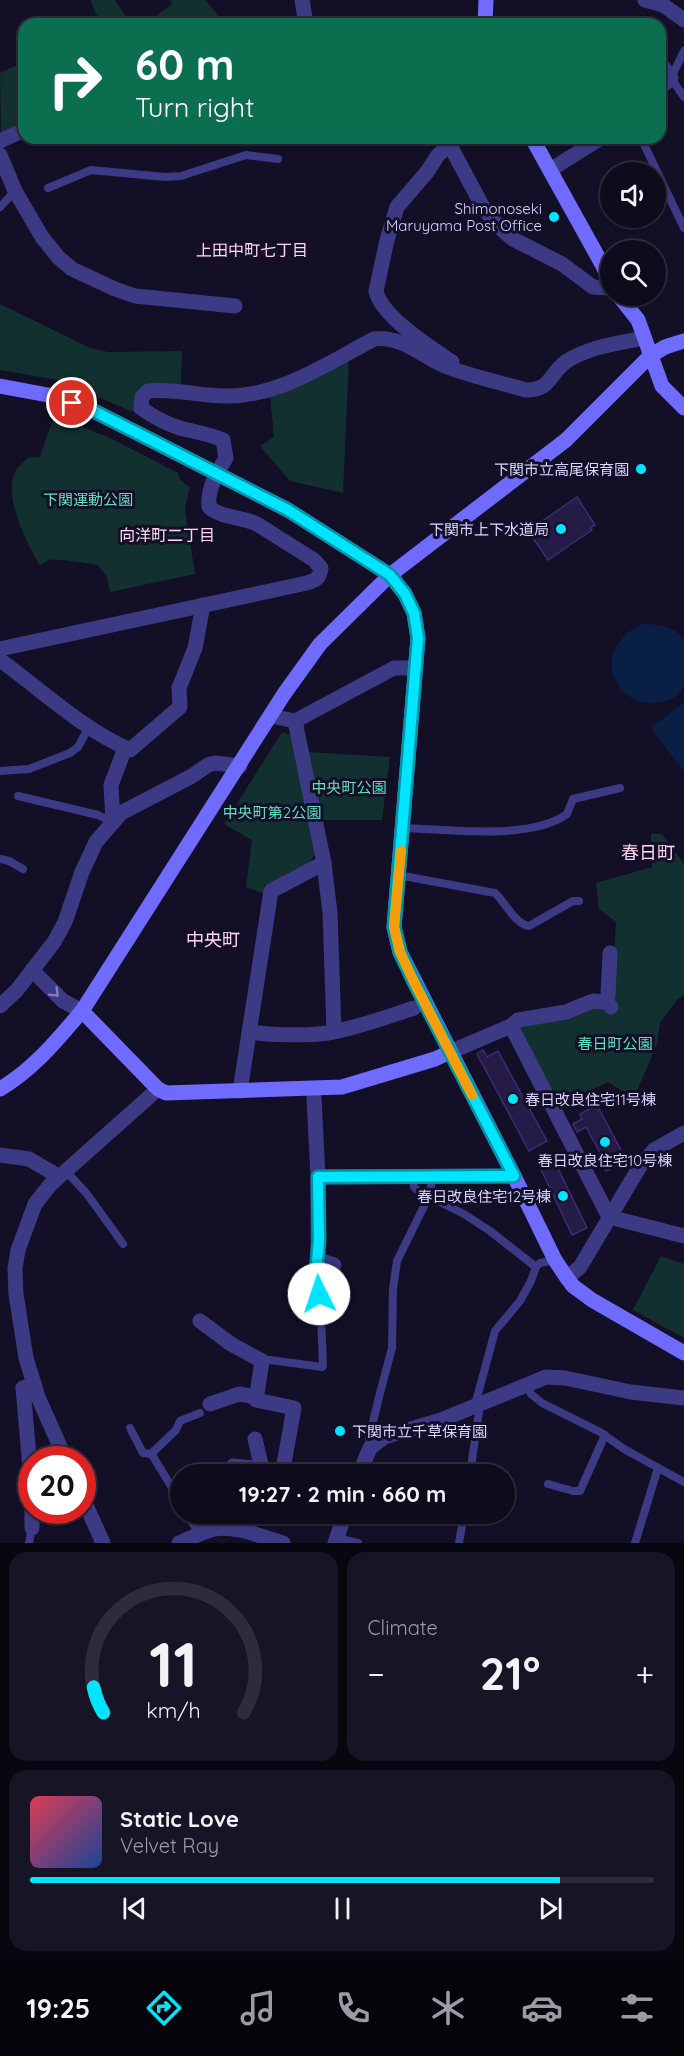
<!DOCTYPE html>
<html lang="en">
<head>
<meta charset="utf-8">
<style>
	:root { --surface:#0e0b1c; --page:#171425; --text:#f1f3f6; --muted:#9b9ba3; --line:#2e2b3b; --accent:#00e5ff }
	body { margin:0; font-family:Quicksand,"Noto Sans JP",sans-serif; background:var(--page); color:var(--text); height:100vh; display:flex; flex-direction:column; font-size:22px; white-space:nowrap }
	* { box-sizing:border-box; margin:0 }
	p { font-size:20px; color:var(--muted) }
	.icon { flex:none; width:33px; height:33px; fill:none; stroke:currentColor; stroke-width:2; stroke-linecap:round; stroke-linejoin:round }
	.map { position:relative; height:1543px; overflow:hidden }
	.drawer { display:flex; flex-direction:column; gap:9px; padding:9px; background:#08060f; flex:1 }
	.drawer>* { flex:none }
	.banner { position:absolute; left:18px; top:18px; width:648px; height:126px; border-radius:18px; box-shadow:0 2px 4px #0004,0 0 0 2px var(--line); background:#0b6e4f; color:#fff; overflow:hidden }
	.tools { position:absolute; left:600px; top:162px; display:grid; gap:12px }
	.tools a { display:grid; place-items:center; width:66px; height:66px; border-radius:50%; background:var(--surface); box-shadow:0 2px 4px #0004,0 0 0 2px var(--line); font-size:30px }
	.speed { position:absolute; left:18px; top:1446px; display:flex; gap:12px; font-size:30px; font-weight:700; text-align:center }
	.speed>* { display:grid; place-content:center; width:78px; height:78px; border-radius:50%; background:var(--surface); box-shadow:0 2px 4px #0004,0 0 0 2px var(--line); line-height:1 }
	.speed .limit { border:9px solid #d22; background:#fff; color:#111 }
	.pin { position:absolute; display:grid; place-items:center; width:51px; height:51px; color:#fff; margin:-26px; border:3px solid #fff; border-radius:50%; box-shadow:0 2px 6px #0007 }
	.me { position:absolute; width:66px; margin:-33px; rotate:356deg; stroke-linejoin:round; filter:drop-shadow(0 0 4px #0008) }
	.turn { display:flex; align-items:center; gap:21px; height:126px; padding:0 18px; font-size:27px }
	.turn .icon { width:78px; height:78px; stroke-width:2.5 }
	.turn b { display:block; font-size:42px; line-height:51px }
	.big { font-size:45px; font-weight:700; line-height:1.1 }
	.drawer .tile { flex:1; display:flex; flex-direction:column; justify-content:center; gap:9px; min-width:0; padding:0 21px; border-radius:18px; background:var(--page) }
	.drawer .dial { align-items:center; gap:0 }
	.dial svg { height:156px; overflow:visible; fill:none; stroke:var(--line); stroke-width:7; stroke-linecap:round; text-anchor:middle }
	.dial text { fill:var(--text); stroke:none }
	.song { display:flex; align-items:center; gap:18px }
	.cover { width:72px; height:72px; border-radius:9px; background:linear-gradient(135deg,hsl(350 70% 55%),hsl(220 70% 35%)) }
	.played { height:6px; border-radius:3px; background:linear-gradient(90deg,var(--accent) 85%,var(--line) 85%) }
	.keys { display:flex; justify-content:space-around; direction:ltr }
	.heat { display:flex; justify-content:space-between; align-items:center; font-size:33px; direction:ltr }
	.drawer .tiles { flex:1; display:grid; gap:9px; grid-template-columns:1fr 1fr }
	.tile:last-child { grid-column:span 2 }
	.trip { position:absolute; left:170px; top:1464px; width:345px; height:60px; border-radius:30px; background:var(--surface); box-shadow:0 2px 4px #0004,0 0 0 2px var(--line); font-weight:700; line-height:60px; text-align:center }
	.tabs { display:flex; height:96px; justify-content:space-around; align-items:center; background:#06040b; color:var(--muted) }
	.tabs .icon { width:42px; height:42px }
	.tabs .active { color:var(--accent) }
	.tabs b { font-size:27px; color:var(--text) }
	.map>svg:first-child { display:block }
	.green { fill:#12302f }
	.water { fill:#0a1f44 }
	.building { fill:#241b47; stroke:#3b2d73; stroke-width:1.5 }
	.lines { fill:none; stroke-linecap:round; stroke-linejoin:round }
	.lane { stroke:#3d3a85; stroke-width:8 }
	.street { stroke:#3d3a85; stroke-width:15 }
	.secondary { stroke:#6f6bff; stroke-width:15 }
	.oneway { stroke:#837fbc }
	.route-casing { stroke:#0095a6; stroke-width:15 }
	.route { stroke:#00e5ff; stroke-width:10 }
	.slow { stroke:#f59e0b; stroke-width:10 }
	.poi-dot { fill:#00e5ff; stroke:#130f26; stroke-width:2 }
	.labels { text-anchor:middle; dominant-baseline:central; stroke-width:6; stroke-linejoin:round; paint-order:stroke }
	.poi-label { font-size:15px; fill:#d9d4ff; stroke:#130f26; text-anchor:end }
	.park-label { font-size:15px; fill:#5fe0c0; stroke:#130f26 }
	.neighbourhood-label { font-size:16px; fill:#ffd6f0; stroke:#130f26 }
	.quarter-label { font-size:18px; fill:#ffd6f0; stroke:#130f26 }
</style>
</head>
<body>
<div class="map">
<svg width="684" height="1543" viewBox="0 0 684 1543">
	<rect width="100%" height="100%" fill="#130f26"/>
	<g class="green">
		<polygon points="90,0 115,0 131,24 101,24"/>
		<polygon points="170,0 206,0 224,24 145,24 172,4"/>
		<polygon points="24,62 24,122 1,133 0,73"/>
		<polygon points="0,304 90,348 108,352 182,351 181,386 143,388 133,412 58,380 0,370"/>
		<polygon points="349,357 343,493 290,481 260,446 274,437 270,397"/>
		<path d="M54 416 108 437 178 473 180 480 190 487 185 509 195 574 110 592 107 577 98 565C88 564 57 558 49 560 46 561 43 564 40 566 27 544 3 497 15 472 17 467 24 462 28 458L40 457Z"/>
		<polygon points="282,732 290,735 316,851 309,864 264,886 264,894 246,887 252,840 224,824"/>
		<polygon points="307,752 390,757 382,820 322,820"/>
		<polygon points="651,834 662,834 684,864 684,995 677,1000 660,1023 657,1044 636,1093 627,1094 608,1082 593,1089 566,1108 557,1106 518,1029 520,1024 611,998 616,922 599,909 596,883 652,867"/>
		<polygon points="661,1256 684,1264 684,1338 633,1310"/>
	</g>
	<g class="water">
		<path d="M643 624C656 624 677 626 684 641 684 647 684 657 684 664 684 670 684 681 683 687 674 707 640 707 626 694 599 670 613 636 643 624Z"/>
		<polygon points="684,703 684,771 652,730 653,726"/>
	</g>
	<g class="building">
		<polygon points="577,497 595,525 590,528 592,530 548,560 528,531"/>
		<polygon points="483,1050 487,1057 498,1051 547,1141 529,1151 477,1054"/>
		<polygon points="597,1105 622,1152 613,1157 618,1165 606,1171 602,1164 605,1162 586,1127 577,1132 573,1124 582,1119 580,1114"/>
		<polygon points="553,1158 587,1228 572,1235 539,1165"/>
	</g>
	<g class="lines">
		<g class="lane">
			<polyline points="684,51 671,78 684,97"/>
			<polyline points="641,138 684,228"/>
			<polyline points="48,188 91,170 165,177 181,176 246,155 278,159"/>
			<polyline points="0,207 15,191"/>
			<polyline points="0,771 29,769 70,753 78,747 89,727"/>
			<polyline points="18,796 98,815 112,822"/>
			<path d="M402 828C447 829 530 841 567 814L573 799 620 788"/>
			<polyline points="0,859 9,861 23,869"/>
			<path d="M398 875 495 893C506 903 514 923 529 926L573 901H579"/>
			<polyline points="65,1170 87,1194 123,1244"/>
			<polyline points="413,1176 414,1187 418,1191 464,1214 490,1231 536,1267"/>
			<polyline points="262,1361 270,1360 322,1367 323,1366 320,1289"/>
			<polyline points="526,1385 531,1394 542,1403 600,1432 624,1449 684,1482"/>
			<polyline points="475,1405 495,1331 520,1301 531,1281 536,1267 540,1263 555,1260"/>
			<polyline points="130,1428 143,1453 151,1454 154,1458 180,1501"/>
			<polyline points="370,1447 369,1438 380,1393 392,1348 393,1289 397,1261 429,1196 433,1176"/>
			<polyline points="151,1454 176,1430 180,1421 200,1413"/>
			<polyline points="470,1474 480,1405"/>
			<polyline points="548,1484 573,1491 580,1491 605,1435"/>
			<polyline points="187,1514 199,1534"/>
			<polyline points="337,1538 358,1543"/>
			<polyline points="29,1543 32,1528"/>
			<polyline points="459,1543 464,1514"/>
			<polyline points="635,1543 658,1468"/>
		</g>
		<g class="street">
			<polyline points="302,0 306,24"/>
			<polyline points="645,0 663,5 684,20"/>
			<polyline points="660,63 671,78 660,88"/>
			<polyline points="446,138 484,209 499,227 513,239 562,264 593,287 610,288"/>
			<polyline points="0,141 24,130"/>
			<path d="M449 145 438 155 427 172 397 207 387 240 376 291C381 316 431 348 452 362"/>
			<polyline points="0,155 15,191 42,237 58,257 72,269 115,289 135,296 235,306"/>
			<polyline points="550,170 601,138"/>
			<path d="M0 649 307 583C316 580 320 578 321 568L314 560 257 524C242 517 221 518 209 507 207 489 217 473 226 458L223 440C209 434 195 432 180 428 167 424 152 416 141 408L142 397 148 391C174 388 199 396 225 396 279 397 328 363 374 339 402 335 425 359 450 368 475 377 501 383 526 390 552 390 549 373 567 361 589 347 618 343 644 338"/>
			<path d="M0 660C43 691 81 728 130 750L180 707 179 688 195 648 203 605"/>
			<polyline points="271,716 295,721 394,668 415,668"/>
			<polyline points="295,721 324,863 330,913 334,1031"/>
			<polyline points="113,822 111,785 125,748"/>
			<polyline points="32,970 63,1001 82,1011"/>
			<polyline points="606,1002 608,995 610,953"/>
			<polyline points="0,1006 17,990 54,942 65,922 82,872 96,842 121,813 192,776 208,765 215,763 240,766"/>
			<polyline points="511,1026 609,1217 684,1236"/>
			<path d="M249 1032C271 1035 307 1036 328 1033 357 1028 386 1017 414 1008"/>
			<polyline points="450,1052 511,1026 518,1020 566,1012 593,1001 606,1002 611,1007"/>
			<polyline points="240,1091 271,891 324,863"/>
			<polyline points="314,1098 318,1177 318,1260 334,1265"/>
			<polyline points="0,1155 29,1159 58,1176"/>
			<polyline points="318,1177 514,1176"/>
			<polyline points="318,1260 316,1272 320,1289"/>
			<polyline points="567,1278 580,1267 639,1168 654,1150 684,1133"/>
			<polyline points="200,1321 231,1344 262,1361 256,1400 294,1408 283,1469 284,1474"/>
			<polyline points="210,1404 239,1394 257,1397"/>
			<polyline points="255,1439 263,1473 268,1474"/>
			<polyline points="66,1460 38,1397 26,1358 16,1294 15,1268 18,1250 35,1204 50,1185 158,1089"/>
			<polyline points="233,1466 262,1469"/>
			<polyline points="359,1474 370,1448 384,1437 441,1420 546,1377 565,1378 631,1392 684,1398"/>
			<polyline points="32,1491 23,1388 34,1384"/>
			<polyline points="82,1496 103,1543"/>
			<polyline points="32,1528 32,1510"/>
			<path d="M179 1543C191 1538 202 1532 214 1529 236 1525 262 1537 283 1543"/>
			<polyline points="335,1543 345,1514"/>
		</g>
		<g class="secondary">
			<polyline points="485,24 486,0"/>
			<polyline points="532,138 603,266 610,283"/>
			<polyline points="619,296 638,320 662,386 684,408"/>
			<polyline points="0,386 48,395 88,408 288,510 390,575 405,594 414,613 418,638 394,927 400,952 514,1176 555,1260 567,1278 573,1286 592,1300 684,1353"/>
			<polyline points="82,1011 158,1089 166,1093 342,1087 435,1059 450,1052"/>
			<path d="M0 1089C34 1069 57 1040 82 1011L284 694 320 644 390 575 566 440 650 356 665 347 684 341"/>
		</g>
	</g>
	<defs><path id="oneway-chevron" d="M-2-3.5L2.5 0L-2 3.5" fill="none" stroke-width="1.6" stroke-linecap="round" stroke-linejoin="round" transform="scale(1.5)"/></defs>
	<use class="oneway" href="#oneway-chevron" transform="translate(55 993) rotate(45)"/>
	<g class="lines">
		<defs>
			<polyline id="route" points="72,403 88,408 155,442 288,510 390,575 405,594 414,613 418,638 394,927 400,952 414,982 514,1176 318,1177 319,1240 316,1272 319,1294"/>
		</defs>
		<use href="#route" class="route-casing"/>
		<use href="#route" class="route"/>
		<polyline class="slow" points="401,851 394,927 400,952 414,982 472,1095"/>
	</g>
	<g class="poi-dot">
		<circle cx="554" cy="217" r="6"/>
		<circle cx="641" cy="469" r="6"/>
		<circle cx="561" cy="529" r="6"/>
		<circle cx="513" cy="1099" r="6"/>
		<circle cx="605" cy="1142" r="6"/>
		<circle cx="563" cy="1196" r="6"/>
		<circle cx="340" cy="1431" r="6"/>
	</g>
	<g class="labels">
		<g class="poi-label">
			<text x="542" y="208">Shimonoseki<tspan x="542" dy="17">Maruyama Post Office</tspan></text>
			<text x="629" y="469">下関市立高尾保育園</text>
			<text x="549" y="529">下関市上下水道局</text>
			<text x="525" y="1099" text-anchor="start">春日改良住宅11号棟</text>
			<text x="605" y="1160" text-anchor="middle">春日改良住宅10号棟</text>
			<text x="551" y="1196">春日改良住宅12号棟</text>
			<text x="352" y="1431" text-anchor="start">下関市立千草保育園</text>
		</g>
		<g class="park-label">
			<text x="88" y="499">下関運動公園</text>
			<text x="349" y="787">中央町公園</text>
			<text x="272" y="812">中央町第2公園</text>
			<text x="615" y="1043">春日町公園</text>
		</g>
		<g class="neighbourhood-label">
			<text x="252" y="250">上田中町七丁目</text>
			<text x="167" y="535">向洋町二丁目</text>
		</g>
		<g class="quarter-label">
			<text x="648" y="852">春日町</text>
			<text x="213" y="939">中央町</text>
		</g>
	</g>
</svg>
<div class="tools">
<a><svg class="icon" aria-label="sound" viewBox="0 0 24 24"><path d="M4 9h4l5-4v14l-5-4H4zM17 9q2 3 0 6"/></svg></a>
<a><svg class="icon" aria-label="search" viewBox="0 0 24 24"><circle cx="10" cy="10" r="6"/><path d="M15 15l6 6"/></svg></a>
</div>
<div class="speed"><div class="limit">20</div></div>
<div class="pin" style="left:72px;top:403px;background:#d93025"><svg class="icon" aria-label="arrive" viewBox="0 0 24 24"><path d="M6 21V4h12l-3 4 3 4H6"/></svg></div>
<svg class="me" style="left:319px;top:1294px" viewBox="-20 -20 40 40"><circle r="19" fill="#fff"/><path d="M0-13L10 11 0 6-10 11z" fill="#00e5ff"/></svg>
<div class="trip">19:27 · 2 min · 660 m</div>
<div class="banner">
<div class="turn"><svg class="icon" aria-label="right" viewBox="0 0 24 24"><path d="M7 20v-9h11M14 6l5 5-5 5"/></svg><div><b>60 m</b>Turn right</div></div>
</div>
</div>
<section class="drawer">
<div class="tiles">
<div class="tile dial"><svg viewBox="0 0 100 80">
<path d="M14 69A42 42 0 1 1 86 69"/>
<path d="M14 69A42 42 0 0 1 9 56" stroke="#00e5ff"/>
<text x="50" y="56" font-size="32" font-weight="700">11</text>
<text x="50" y="72" font-size="11">km/h</text>
</svg></div>
<div class="tile"><p>Climate</p>
<div class="heat"><a>−</a><b class="big">21°</b><a>+</a></div>
</div>
<div class="tile">
<div class="song"><i class="cover"></i><div><b>Static Love</b><p>Velvet Ray</p></div></div>
<div class="played"></div>
<div class="keys"><svg class="icon" aria-label="previous" viewBox="0 0 24 24"><path d="M18 5L8 12l10 7zM5 5v14"/></svg><svg class="icon" aria-label="pause" viewBox="0 0 24 24"><path d="M8 5v14M16 5v14"/></svg><svg class="icon" aria-label="next" viewBox="0 0 24 24"><path d="M6 5l10 7-10 7zM19 5v14"/></svg></div>
</div>
</div>
</section>
<nav class="tabs">
<b>19:25</b>
<svg class="icon active" aria-label="directions" viewBox="0 0 24 24"><path d="M12 3l9 9-9 9-9-9zM9 14v-3h6M13 9l2 2-2 2"/></svg>
<svg class="icon" aria-label="music" viewBox="0 0 24 24"><path d="M9 18V5l10-2v13"/><circle cx="6" cy="18" r="3"/><circle cx="16" cy="16" r="3"/></svg>
<svg class="icon" aria-label="phone" viewBox="0 0 24 24"><path d="M5 4h4l2 5-3 2q2 4 5 5l2-3 5 2v4C11 20 4 13 5 4z"/></svg>
<svg class="icon" aria-label="climate" viewBox="0 0 24 24"><path d="M12 3v18M4 7l16 10M4 17L20 7"/></svg>
<svg class="icon" aria-label="car" viewBox="0 0 24 24"><path d="M5 17H2v-5l4-1 3-4h7l3 4 3 1v5h-3M9 17h6M6 11h13"/><circle cx="7" cy="17" r="2"/><circle cx="17" cy="17" r="2"/></svg>
<svg class="icon" aria-label="filters" viewBox="0 0 24 24"><path d="M4 7h16M4 17h16"/><circle cx="9" cy="7" r="2"/><circle cx="15" cy="17" r="2"/></svg>
</nav>
</body>
</html>
